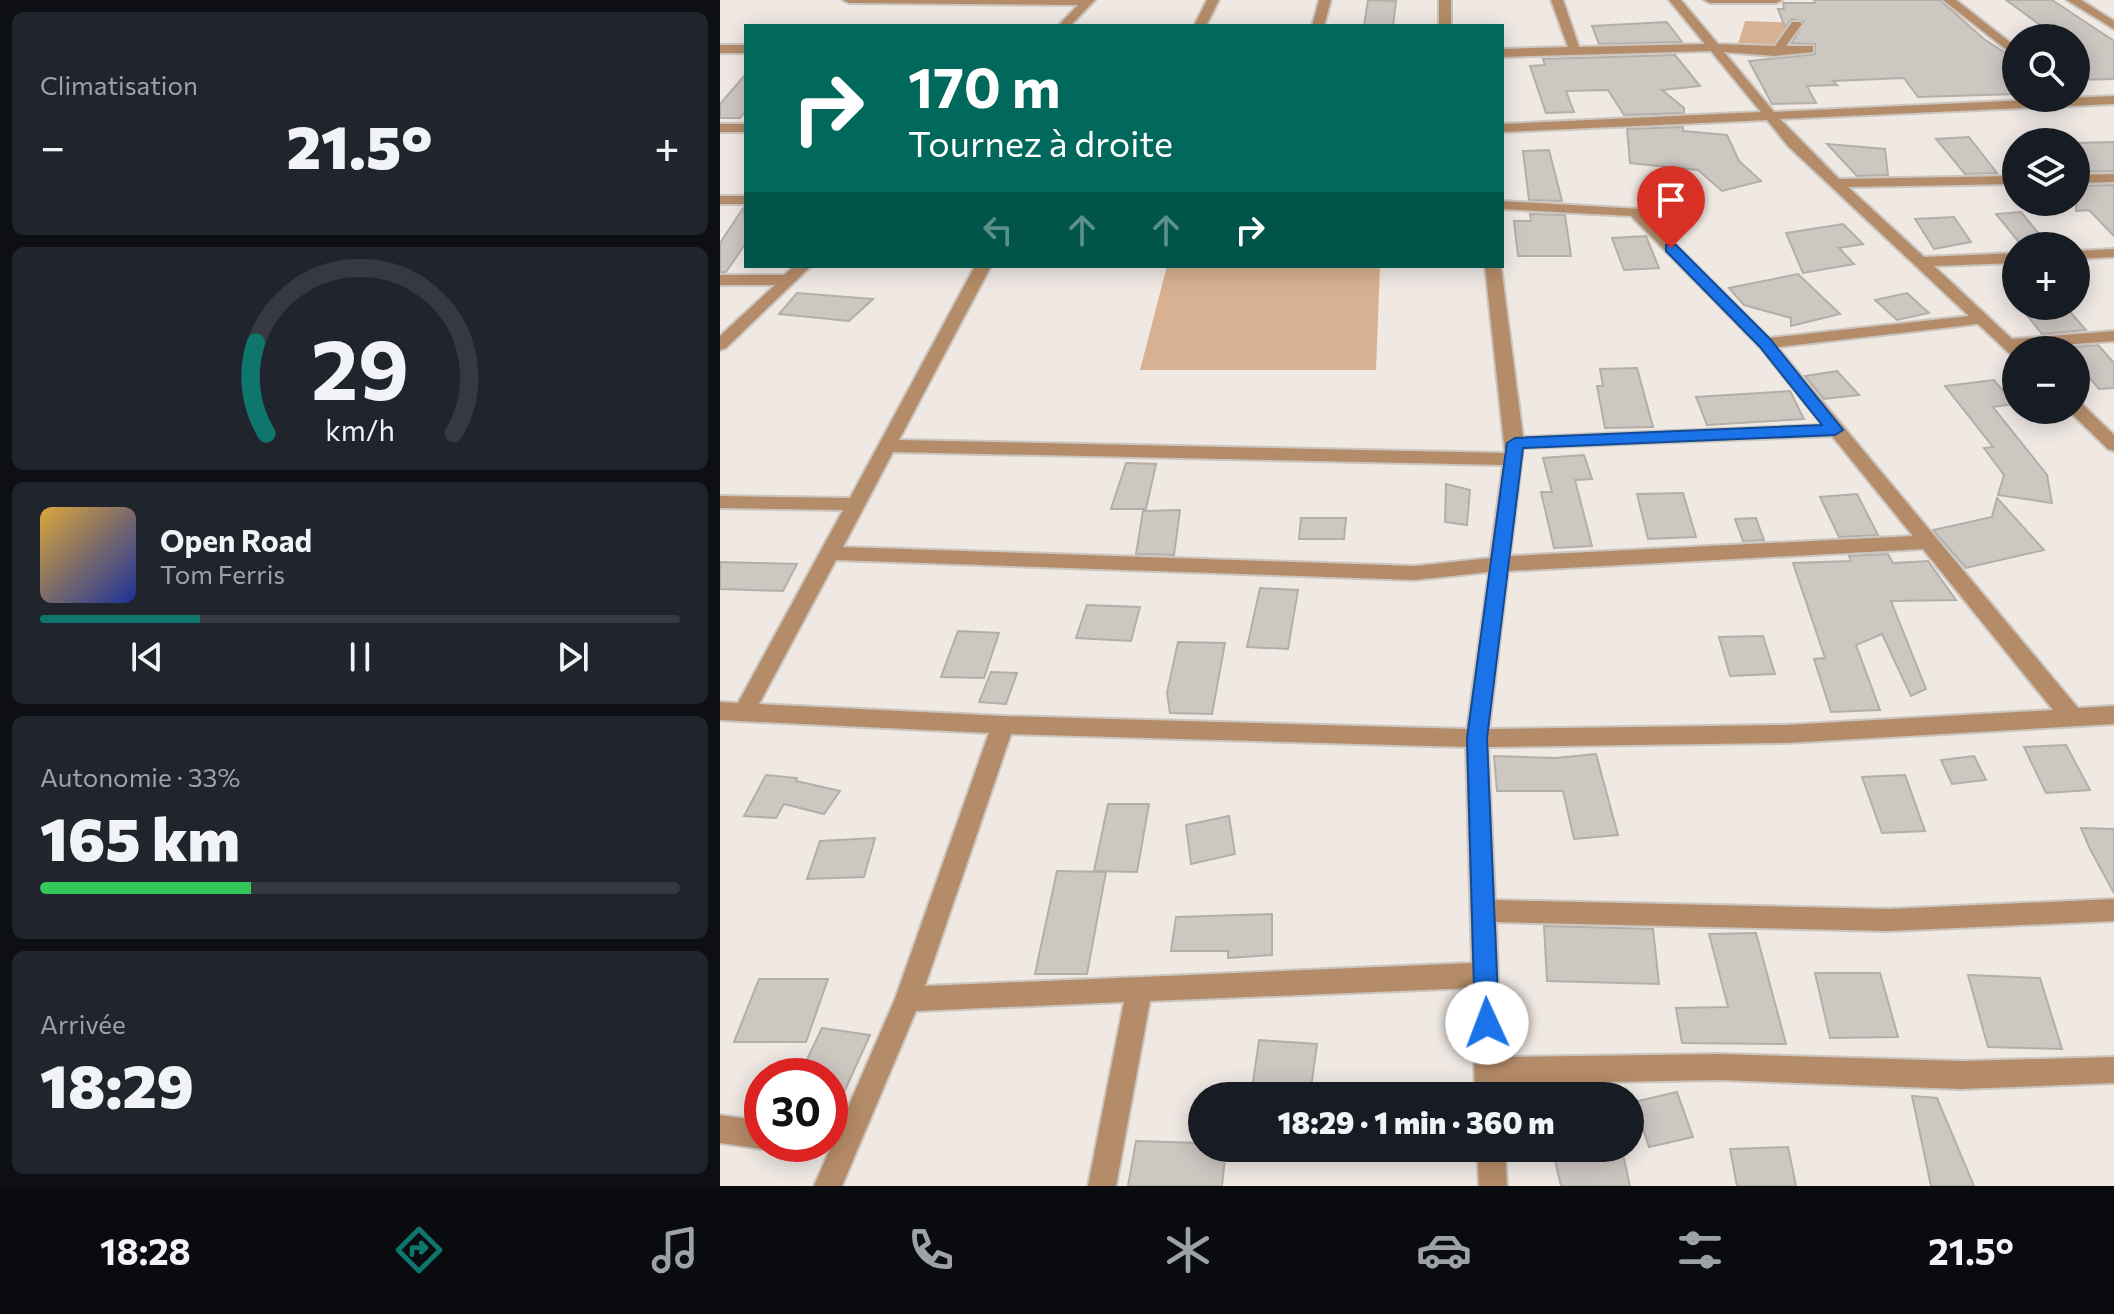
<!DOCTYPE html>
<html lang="fr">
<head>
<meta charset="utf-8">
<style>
	:root { --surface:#171b24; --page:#20242c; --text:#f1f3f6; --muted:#9ea1a6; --line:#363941; --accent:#0f766e }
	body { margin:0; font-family:Commissioner,sans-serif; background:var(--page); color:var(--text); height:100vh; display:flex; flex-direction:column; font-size:30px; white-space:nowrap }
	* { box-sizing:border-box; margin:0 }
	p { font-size:26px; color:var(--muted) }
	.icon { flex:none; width:44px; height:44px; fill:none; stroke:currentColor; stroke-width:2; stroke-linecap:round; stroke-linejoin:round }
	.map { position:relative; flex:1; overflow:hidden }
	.panel { display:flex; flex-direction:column; gap:12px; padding:12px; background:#0d0f14; width:720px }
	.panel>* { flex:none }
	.top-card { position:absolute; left:24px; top:24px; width:760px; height:244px; border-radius:0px; box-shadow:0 4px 20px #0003; background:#00695c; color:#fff; overflow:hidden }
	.buttons { position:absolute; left:1282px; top:24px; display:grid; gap:16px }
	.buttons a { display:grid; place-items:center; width:88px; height:88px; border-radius:50%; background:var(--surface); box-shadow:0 4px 20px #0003; font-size:40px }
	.speed { position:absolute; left:24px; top:1058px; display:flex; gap:16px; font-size:40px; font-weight:700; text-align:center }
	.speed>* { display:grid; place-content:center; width:104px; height:104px; border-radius:50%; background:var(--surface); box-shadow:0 4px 20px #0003; line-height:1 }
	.speed .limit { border:12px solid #d22; background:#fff; color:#111 }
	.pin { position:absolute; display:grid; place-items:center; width:68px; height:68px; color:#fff; margin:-82px -34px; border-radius:50% 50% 50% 0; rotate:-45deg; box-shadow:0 0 8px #0007 }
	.pin .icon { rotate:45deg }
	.me { position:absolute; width:88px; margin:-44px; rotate:358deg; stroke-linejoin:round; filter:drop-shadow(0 0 6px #0008) }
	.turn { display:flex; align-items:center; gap:28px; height:168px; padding:0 32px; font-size:36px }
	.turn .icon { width:104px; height:104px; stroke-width:2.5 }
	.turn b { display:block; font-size:56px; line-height:68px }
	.lanes { display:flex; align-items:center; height:76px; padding:0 32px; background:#0003; justify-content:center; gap:40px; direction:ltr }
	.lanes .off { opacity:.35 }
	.big { font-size:60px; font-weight:800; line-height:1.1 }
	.panel .tile { flex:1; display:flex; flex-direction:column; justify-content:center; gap:12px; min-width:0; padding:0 28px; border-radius:12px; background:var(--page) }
	.panel .dial { align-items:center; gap:0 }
	.dial svg { height:208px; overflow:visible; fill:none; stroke:var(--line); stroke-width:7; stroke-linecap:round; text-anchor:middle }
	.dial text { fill:var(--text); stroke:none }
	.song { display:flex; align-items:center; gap:24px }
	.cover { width:96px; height:96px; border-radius:12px; background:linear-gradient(135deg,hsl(40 70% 55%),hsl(230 70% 35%)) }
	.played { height:8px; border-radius:4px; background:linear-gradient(90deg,var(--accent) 25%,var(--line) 25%) }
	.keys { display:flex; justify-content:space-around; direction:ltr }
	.heat { display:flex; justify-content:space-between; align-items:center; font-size:44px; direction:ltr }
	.charge { height:12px; border-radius:6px; background:linear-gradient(90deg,#34c759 33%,var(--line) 0) }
	.trip { position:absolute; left:468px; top:1082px; width:456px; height:80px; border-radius:40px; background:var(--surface); box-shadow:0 4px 20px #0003; font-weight:800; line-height:80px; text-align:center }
	.menu { display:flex; height:128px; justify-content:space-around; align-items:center; background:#090b0e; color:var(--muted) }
	.menu .icon { width:56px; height:56px }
	.menu .on { color:var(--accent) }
	.menu b { font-size:36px; color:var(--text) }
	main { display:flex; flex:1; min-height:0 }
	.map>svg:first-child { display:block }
	.green { fill:#d7b192 }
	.building { fill:#cdc7c2; stroke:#b4aea9; stroke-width:2 }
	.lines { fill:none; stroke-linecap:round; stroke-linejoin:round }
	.minor-casing { stroke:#cbc5c0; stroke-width:4 }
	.minor { fill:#b58c69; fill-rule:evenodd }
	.route { fill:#1a73e8; stroke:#114b97; stroke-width:2 }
</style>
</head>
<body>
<main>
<section class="panel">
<div class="tile"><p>Climatisation</p>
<div class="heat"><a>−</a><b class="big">21.5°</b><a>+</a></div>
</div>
<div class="tile dial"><svg viewBox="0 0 100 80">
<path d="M14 69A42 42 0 1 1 86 69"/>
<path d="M14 69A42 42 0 0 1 10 34" stroke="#0f766e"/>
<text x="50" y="56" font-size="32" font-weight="700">29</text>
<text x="50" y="72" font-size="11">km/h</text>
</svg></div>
<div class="tile">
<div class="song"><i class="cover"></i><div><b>Open Road</b><p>Tom Ferris</p></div></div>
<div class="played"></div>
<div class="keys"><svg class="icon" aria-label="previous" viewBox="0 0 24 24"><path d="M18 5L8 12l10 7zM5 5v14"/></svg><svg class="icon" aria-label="pause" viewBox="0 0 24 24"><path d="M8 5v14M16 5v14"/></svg><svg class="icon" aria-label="next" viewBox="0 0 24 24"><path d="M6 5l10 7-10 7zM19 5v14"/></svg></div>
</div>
<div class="tile"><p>Autonomie · 33%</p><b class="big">165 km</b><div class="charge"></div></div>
<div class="tile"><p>Arrivée</p><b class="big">18:29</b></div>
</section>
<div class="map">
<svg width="1394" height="1186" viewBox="0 0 1394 1186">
	<rect width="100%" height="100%" fill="#efe8e3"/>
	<g class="green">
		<polygon points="1025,21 1081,23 1063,50 1018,44"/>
		<polygon points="447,266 660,266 656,370 420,370"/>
	</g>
	<g class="building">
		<polygon points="648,0 676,1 673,26 644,26"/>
		<polygon points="1094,0 1220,0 1264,39 1296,60 1296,94 1198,97 1184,78 1113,81 1117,85 1087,86 1096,103 1052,104 1029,61 1095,54 1095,44 1072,43 1084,22 1072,19 1065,27 1058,9 1064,9 1063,3 1095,3"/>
		<polygon points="1286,0 1332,0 1394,41 1394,79 1356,80 1356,38 1348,38 1334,25 1335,36"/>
		<polygon points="947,22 962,42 879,44 872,26"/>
		<polygon points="955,55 980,86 942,90 964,108 964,113 904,115 888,90 846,91 854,112 826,113 810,66 825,65 823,59"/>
		<polygon points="26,74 26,110 20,118 0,118 0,104"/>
		<polygon points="963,127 963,131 1007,135 1019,161 1041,181 1002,191 978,170 910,163 907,129"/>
		<polygon points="1249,137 1277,173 1245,174 1216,139"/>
		<polygon points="1394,142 1394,171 1356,172 1356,143"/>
		<polygon points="1107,144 1165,149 1168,175 1137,176"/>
		<polygon points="829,150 842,201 809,200 803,151"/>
		<polygon points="1394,185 1394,236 1369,210 1356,211 1356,186"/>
		<polygon points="24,207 26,243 6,272 0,272 0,243"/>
		<polygon points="1301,212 1329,246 1302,246 1276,214"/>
		<polygon points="810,214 845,215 851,256 798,256 794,221 811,221"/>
		<polygon points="1234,217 1251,242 1214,249 1195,219"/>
		<polygon points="1123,224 1143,244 1119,248 1134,264 1083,273 1066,233"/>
		<polygon points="926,236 939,268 904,270 892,238"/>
		<polygon points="1078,274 1120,314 1071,326 1071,318 1024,305 1009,288"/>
		<polygon points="77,293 153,299 129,321 59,314"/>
		<polygon points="1187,293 1209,313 1177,320 1155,300"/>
		<polygon points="1345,306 1366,330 1322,334 1302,309"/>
		<polygon points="1378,345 1394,363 1394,388 1379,389 1356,362 1356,347"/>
		<polygon points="917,368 933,427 885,428 877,386 883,386 880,369"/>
		<polygon points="1117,371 1139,395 1104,399 1085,376"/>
		<polygon points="1274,380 1294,404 1273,407 1327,475 1332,503 1278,495 1284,475 1264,448 1273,447 1225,386"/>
		<polygon points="1070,391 1084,419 987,425 976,397"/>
		<polygon points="864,455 872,479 855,480 872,546 834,548 821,492 832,492 823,458"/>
		<polygon points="406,463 436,464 426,509 391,509"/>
		<polygon points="726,484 750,490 747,525 725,522"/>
		<polygon points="963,493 976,537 928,539 917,494"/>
		<polygon points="1137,494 1158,535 1119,537 1100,497"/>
		<polygon points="1277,498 1324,550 1246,568 1213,530 1272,517"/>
		<polygon points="460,510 454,555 416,554 423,511"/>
		<polygon points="581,518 626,518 624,539 579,539"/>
		<polygon points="1036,518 1044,540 1023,541 1015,519"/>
		<polygon points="1168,554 1173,563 1208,561 1236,600 1171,601 1206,689 1191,696 1162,634 1136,645 1160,710 1111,712 1094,659 1105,658 1073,563 1131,561 1129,556"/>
		<polygon points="0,562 77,564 63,591 0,589"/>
		<polygon points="540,588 578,590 568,649 527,647"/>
		<polygon points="367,605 420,607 411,641 356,638"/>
		<polygon points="238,631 279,633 264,678 221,677"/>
		<polygon points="1043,636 1055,674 1010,676 999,637"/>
		<polygon points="458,642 505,643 492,714 450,713 447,693"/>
		<polygon points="271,672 297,673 286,704 259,702"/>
		<polygon points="1346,745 1370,790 1326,793 1304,747"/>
		<polygon points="876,754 898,835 854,839 843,791 777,791 774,756 835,758"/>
		<polygon points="1254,756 1266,780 1232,784 1221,760"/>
		<polygon points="46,775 77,778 76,781 120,791 104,814 64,804 56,818 24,816"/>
		<polygon points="1185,775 1205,831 1162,833 1142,777"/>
		<polygon points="388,804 429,804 417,872 374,871"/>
		<polygon points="509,816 515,854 471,864 466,825"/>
		<polygon points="1361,828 1394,829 1394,893 1370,849"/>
		<polygon points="155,838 144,877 87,879 100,841"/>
		<polygon points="337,871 386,872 367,974 315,974"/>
		<polygon points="552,914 552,955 508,958 508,951 451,951 456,917"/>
		<polygon points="824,926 933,929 939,984 827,981"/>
		<polygon points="1036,933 1066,1044 962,1043 956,1008 1008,1007 989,934"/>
		<polygon points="1095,973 1160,973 1178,1037 1110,1038"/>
		<polygon points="1248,975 1320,978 1342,1049 1268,1047"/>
		<polygon points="39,979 108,979 86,1042 14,1042"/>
		<polygon points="102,1028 150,1035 110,1123 110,1076 79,1076"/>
		<polygon points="539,1040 597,1044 590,1096 531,1096"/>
		<polygon points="957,1092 973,1137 929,1147 914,1102"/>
		<polygon points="1192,1096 1217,1098 1254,1186 1211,1186"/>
		<polygon points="416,1141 482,1143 482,1148 506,1148 502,1186 408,1186"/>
		<polygon points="1068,1147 1076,1186 1017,1186 1010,1149"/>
		<polygon points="902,1150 910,1186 841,1186 835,1160"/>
	</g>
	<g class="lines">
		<defs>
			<g id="minor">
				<polygon points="123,0 375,0 350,26 338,26 358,5 129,3"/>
				<polygon points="487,0 499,0 486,26 474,26"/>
				<polygon points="599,0 611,0 604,26 592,26"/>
				<rect x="719" y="0" width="12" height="26"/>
				<path d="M831 0H843L859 47 985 44 949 0H961L998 44 1055 46 1072 22H1080L1082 24 1066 46H1093V52L1054 56 1004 52 1054 112 1394 96V104L1060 119 1119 179 1296 176V184L1128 187 1204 257 1296 253V263L1214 266 1292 339 1394 331V341L1302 348 1304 350H1296V356L1290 354 1258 324 1057 347 1358 708 1394 706V724L1066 743 768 747 775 900 1169 909 1394 899V921L1169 931 776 922 781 1057 1000 1054 1241 1061 1394 1057V1083L1241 1089 1000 1080 782 1084 783 1096H755L752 988 430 1001 396 1186H368L404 1002 196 1011 122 1186H94L175 999 269 733 0 720V702L18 703 123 510 0 508V496L130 498 255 266H271L179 440 785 453 765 266H781L803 437 1103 425 1039 346 911 216 782 209V201L920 209 1049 338 1249 316 1068 146 1047 120 782 132V124L1041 112 991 51 782 57V49L848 47ZM1112 436 1193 536 790 556 803 448ZM173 452 783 465 770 558 695 566 123 547ZM1203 549 1333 710 1066 725 769 729 788 571ZM116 560 695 580 769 572 747 729 283 716 39 704ZM291 734 746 747 752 963 205 986Z"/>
				<polygon points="984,0 1062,0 1056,3 990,3"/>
				<polygon points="1223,0 1236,0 1296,47 1296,57"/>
				<polygon points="1347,0 1361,0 1394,21 1394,29"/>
				<rect x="0" y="45" width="26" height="8"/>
				<rect x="0" y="124" width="26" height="8"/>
				<polygon points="1394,174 1394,182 1356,183 1356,175"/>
				<rect x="0" y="196" width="26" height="8"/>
				<polygon points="1394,249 1394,257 1356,259 1356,251"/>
				<polygon points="74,266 91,266 6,348 0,350 0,336 55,285 0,285 0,275 64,275"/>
				<polygon points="1356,403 1362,404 1394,435 1394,451 1388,449 1350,412 1356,410"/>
				<polygon points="0,1115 42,1121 42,1144 52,1145 42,1149 0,1143"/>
				<polygon points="757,1148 785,1148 787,1186 759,1186"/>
			</g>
		</defs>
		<use href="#minor" class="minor-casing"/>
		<use href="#minor" class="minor"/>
	</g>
	<polygon class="route" points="946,245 956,245 1051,340 1123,430 1115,435 803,448 767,738 779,1023 775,1031 767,1034 758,1031 755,1023 747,738 787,443 795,438 1102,425 1040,347 946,251"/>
</svg>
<div class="buttons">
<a><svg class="icon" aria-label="search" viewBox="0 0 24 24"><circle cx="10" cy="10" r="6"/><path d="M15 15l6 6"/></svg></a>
<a><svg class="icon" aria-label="layers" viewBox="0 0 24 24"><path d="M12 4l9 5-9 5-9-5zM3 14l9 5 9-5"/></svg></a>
<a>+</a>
<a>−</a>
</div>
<div class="speed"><div class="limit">30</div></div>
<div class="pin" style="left:951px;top:248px;background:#d93025"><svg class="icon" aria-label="arrive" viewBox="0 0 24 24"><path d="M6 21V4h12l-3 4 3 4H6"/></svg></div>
<svg class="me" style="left:767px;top:1023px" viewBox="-20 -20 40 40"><circle r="19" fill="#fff"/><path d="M0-13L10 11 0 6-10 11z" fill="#1a73e8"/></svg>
<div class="trip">18:29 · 1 min · 360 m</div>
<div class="top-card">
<div class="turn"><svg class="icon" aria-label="right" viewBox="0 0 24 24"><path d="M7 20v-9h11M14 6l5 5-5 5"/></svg><div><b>170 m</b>Tournez à droite</div></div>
<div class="lanes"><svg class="icon off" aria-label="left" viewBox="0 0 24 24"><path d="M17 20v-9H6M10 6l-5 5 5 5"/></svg><svg class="icon off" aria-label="ahead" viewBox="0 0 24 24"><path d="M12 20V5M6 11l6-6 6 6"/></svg><svg class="icon off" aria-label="ahead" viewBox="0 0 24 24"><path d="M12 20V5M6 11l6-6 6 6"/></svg><svg class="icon" aria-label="right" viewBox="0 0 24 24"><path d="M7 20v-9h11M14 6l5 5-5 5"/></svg></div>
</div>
</div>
</main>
<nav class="menu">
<b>18:28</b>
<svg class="icon on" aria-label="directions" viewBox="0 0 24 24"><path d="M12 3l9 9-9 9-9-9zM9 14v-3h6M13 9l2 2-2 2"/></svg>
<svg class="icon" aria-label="music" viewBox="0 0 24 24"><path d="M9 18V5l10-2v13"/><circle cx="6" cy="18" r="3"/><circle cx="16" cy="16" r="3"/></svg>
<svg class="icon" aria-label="phone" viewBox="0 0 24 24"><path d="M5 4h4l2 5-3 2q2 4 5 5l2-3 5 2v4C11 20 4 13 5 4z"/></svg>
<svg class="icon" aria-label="climate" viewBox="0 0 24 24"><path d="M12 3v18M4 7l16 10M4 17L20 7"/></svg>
<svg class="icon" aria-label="car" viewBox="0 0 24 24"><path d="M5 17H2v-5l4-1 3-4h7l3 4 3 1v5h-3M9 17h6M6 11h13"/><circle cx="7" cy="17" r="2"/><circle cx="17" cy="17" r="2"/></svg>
<svg class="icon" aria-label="filters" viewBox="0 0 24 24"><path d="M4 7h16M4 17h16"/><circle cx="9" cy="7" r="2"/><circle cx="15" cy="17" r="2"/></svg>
<b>21.5°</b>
</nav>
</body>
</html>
